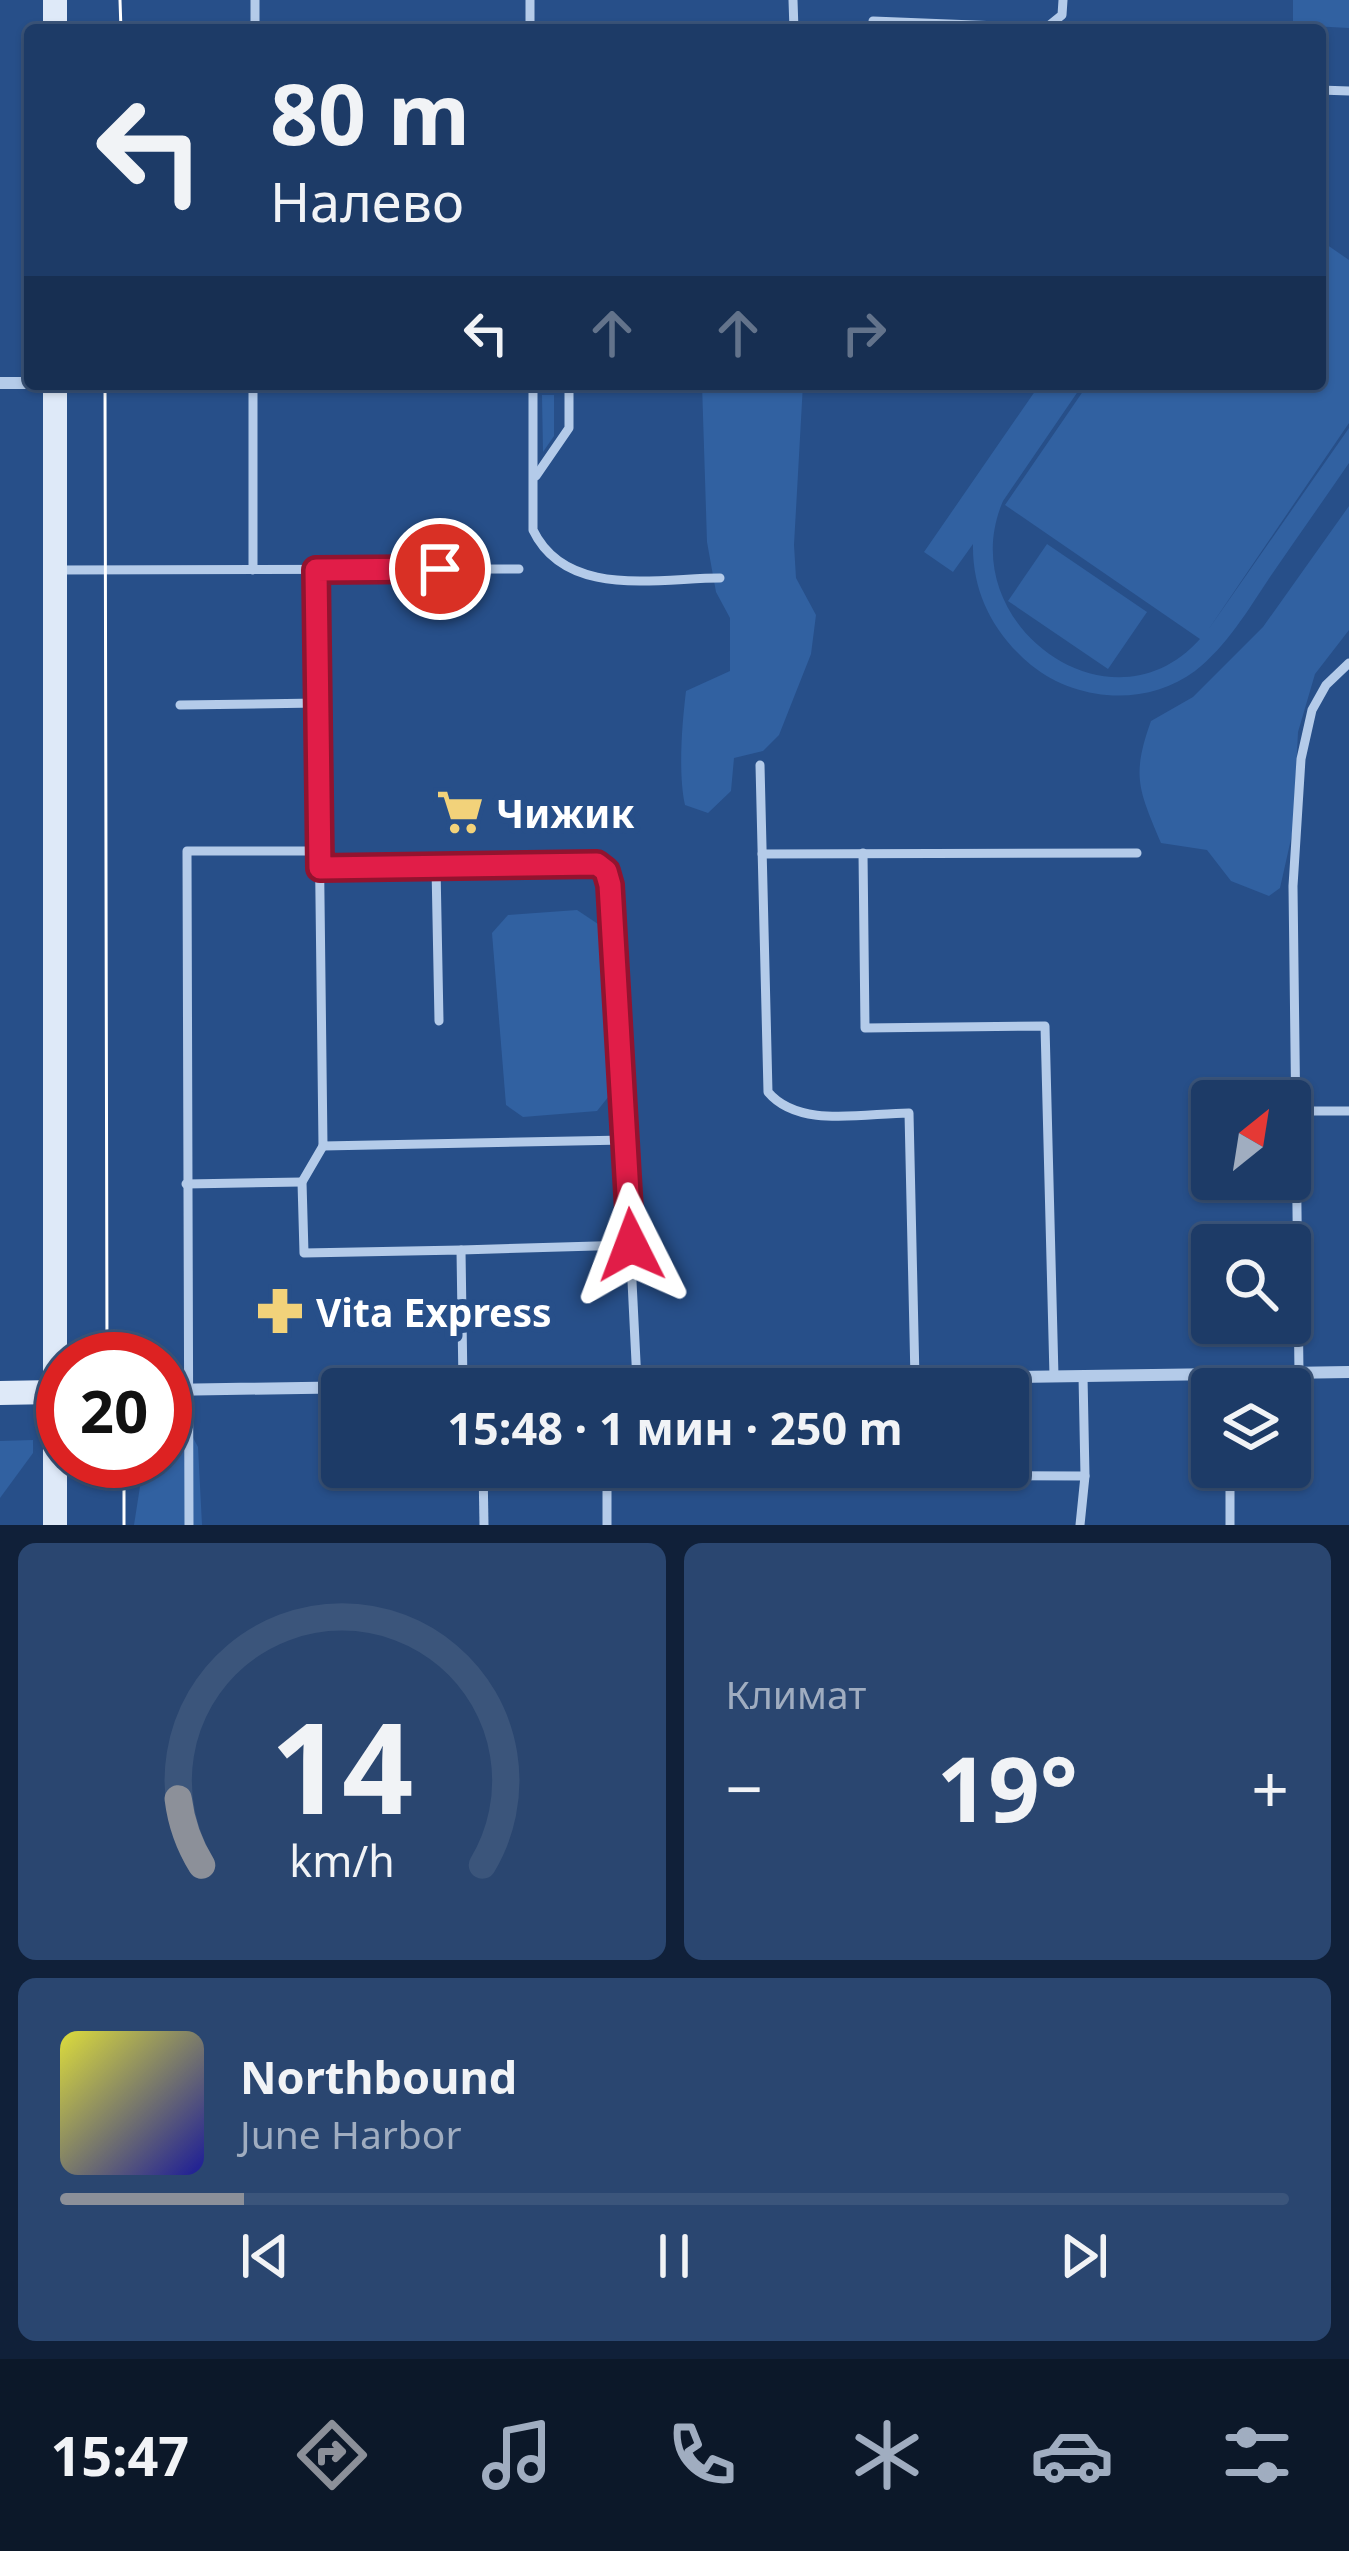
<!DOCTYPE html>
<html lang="ru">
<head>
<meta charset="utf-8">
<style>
	:root { --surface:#1d3b67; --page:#2a4670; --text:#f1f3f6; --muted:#a0adc0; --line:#3b557b; --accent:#8c9099 }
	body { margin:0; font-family:"Noto Sans",sans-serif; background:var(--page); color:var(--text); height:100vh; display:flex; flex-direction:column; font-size:45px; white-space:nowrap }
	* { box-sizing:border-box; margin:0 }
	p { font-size:39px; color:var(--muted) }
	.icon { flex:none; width:66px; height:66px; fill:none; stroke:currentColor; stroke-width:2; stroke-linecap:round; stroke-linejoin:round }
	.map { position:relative; height:1525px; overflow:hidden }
	.panel { display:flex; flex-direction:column; gap:18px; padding:18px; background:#102039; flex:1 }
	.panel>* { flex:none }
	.hud { position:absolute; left:24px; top:24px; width:1302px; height:366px; border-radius:12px; box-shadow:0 3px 9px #0004,0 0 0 3px var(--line); background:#1d3b67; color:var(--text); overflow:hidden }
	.needle { width:78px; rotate:30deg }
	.fabs { position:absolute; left:1191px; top:1080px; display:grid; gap:24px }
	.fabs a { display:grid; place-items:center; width:120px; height:120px; border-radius:12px; background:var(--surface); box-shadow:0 3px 9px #0004,0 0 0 3px var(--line); font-size:60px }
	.speed { position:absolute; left:36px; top:1332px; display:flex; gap:24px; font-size:60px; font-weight:700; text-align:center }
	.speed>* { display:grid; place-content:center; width:156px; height:156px; border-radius:50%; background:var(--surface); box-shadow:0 3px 9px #0004,0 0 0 3px var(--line); line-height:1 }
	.speed .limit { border:18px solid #d22; background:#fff; color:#111 }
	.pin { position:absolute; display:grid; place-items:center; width:102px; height:102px; color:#fff; margin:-51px; border:6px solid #fff; border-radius:50%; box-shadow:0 3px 12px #0007 }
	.me { position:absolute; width:132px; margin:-66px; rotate:357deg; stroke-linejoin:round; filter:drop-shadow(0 0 9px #0008) }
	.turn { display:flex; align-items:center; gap:42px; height:252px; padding:0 48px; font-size:54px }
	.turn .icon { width:156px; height:156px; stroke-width:2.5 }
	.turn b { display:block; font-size:84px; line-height:102px }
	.lanes { display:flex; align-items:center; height:114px; padding:0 48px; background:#0003; justify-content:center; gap:60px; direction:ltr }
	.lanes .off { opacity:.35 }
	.big { font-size:90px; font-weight:700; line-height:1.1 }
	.panel .tile { flex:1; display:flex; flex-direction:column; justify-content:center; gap:18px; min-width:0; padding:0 42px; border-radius:18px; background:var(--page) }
	.panel .dial { align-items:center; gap:0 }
	.dial svg { height:312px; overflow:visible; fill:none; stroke:var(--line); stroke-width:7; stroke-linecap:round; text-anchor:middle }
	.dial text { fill:var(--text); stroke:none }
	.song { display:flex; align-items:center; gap:36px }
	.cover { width:144px; height:144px; border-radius:18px; background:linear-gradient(135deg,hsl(60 70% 55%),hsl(240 70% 35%)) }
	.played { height:12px; border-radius:6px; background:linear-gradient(90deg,var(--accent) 15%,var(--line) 15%) }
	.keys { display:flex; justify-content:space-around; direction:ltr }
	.heat { display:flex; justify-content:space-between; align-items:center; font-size:66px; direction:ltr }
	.panel .tiles { flex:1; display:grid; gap:18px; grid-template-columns:1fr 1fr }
	.tile:last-child { grid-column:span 2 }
	.trip { position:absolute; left:321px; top:1368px; width:708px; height:120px; border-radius:12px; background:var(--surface); box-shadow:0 3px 9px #0004,0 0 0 3px var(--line); font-weight:700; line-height:120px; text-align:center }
	.tabs { display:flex; height:192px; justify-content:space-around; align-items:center; background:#0c1829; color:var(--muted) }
	.tabs .icon { width:84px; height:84px }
	.tabs .active { color:var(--accent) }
	.tabs b { font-size:54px; color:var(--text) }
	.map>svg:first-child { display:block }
	.green { fill:#3161a1 }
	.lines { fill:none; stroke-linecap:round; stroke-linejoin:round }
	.lane { stroke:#b4cbe9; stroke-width:9 }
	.street { stroke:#b4cbe9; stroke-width:12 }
	.secondary { stroke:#dee9f8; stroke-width:24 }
	.tram { stroke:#fff; stroke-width:3 }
	.route-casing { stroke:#92132f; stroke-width:30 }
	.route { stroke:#e11d48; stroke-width:21 }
	.labels { text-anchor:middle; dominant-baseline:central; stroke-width:12; stroke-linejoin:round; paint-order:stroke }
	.poi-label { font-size:39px; font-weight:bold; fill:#fff; stroke:#274f89; text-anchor:start }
</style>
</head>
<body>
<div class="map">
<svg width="1349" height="1525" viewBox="0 0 1349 1525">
	<rect width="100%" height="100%" fill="#274f89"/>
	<g class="green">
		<polygon points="1293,0 1349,0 1349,28 1293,25"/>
		<path d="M1320 240 1349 260V423L1208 630 1349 428V463C1323 501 1296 539 1270 577 1248 610 1227 646 1195 671 1147 707 1077 702 1031 665 994 634 972 593 973 544L953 572 924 552 1040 384H1083L1003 501C951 622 1110 740 1200 639L1005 505 1088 384H1320Z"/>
		<path d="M702 384H803L794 545 796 578 816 615 811 654 779 735 763 751 734 758 731 791 708 813 685 805C678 773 682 724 686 691L730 671V618L716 592 707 542Z"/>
		<polygon points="542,395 554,395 554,436 543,452"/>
		<path d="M1349 506V630L1315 674 1298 732 1293 830 1280 888 1269 896 1231 881 1207 850 1161 843C1139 790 1131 777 1151 721L1193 697 1263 627Z"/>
		<polygon points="1047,544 1147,612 1108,669 1008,601"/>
		<polygon points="577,910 598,924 609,1096 597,1111 523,1117 506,1105 492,933 508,915"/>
		<polygon points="174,1431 190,1432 198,1447 202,1525 134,1525 144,1461 165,1461 165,1436"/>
		<polygon points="33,1440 33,1453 0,1498 0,1441"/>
	</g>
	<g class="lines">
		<g class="lane">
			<polyline points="255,0 255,30"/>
			<polyline points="530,0 530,30"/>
			<polyline points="793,0 794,30"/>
			<polyline points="873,30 873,21 1046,28 1062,15 1063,0"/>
			<polyline points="1320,90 1349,91"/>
			<polyline points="253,384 253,570"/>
			<path d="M533 384V530C566 599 658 578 720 578"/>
			<polyline points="536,476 569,428 569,384"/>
			<polyline points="56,570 519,569"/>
			<polyline points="316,570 323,1146 625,1140 637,1382"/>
			<polyline points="180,705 318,703"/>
			<path d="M760 765 768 1092C799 1129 865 1113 909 1113L915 1379"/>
			<polyline points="863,853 865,1028 1045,1026 1054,1376"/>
			<polyline points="762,854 1137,853"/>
			<polyline points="436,867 439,1021"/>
			<polyline points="320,869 597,864 606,871 611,885 625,1140"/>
			<polyline points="1295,1111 1349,1111"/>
			<polyline points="323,1146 302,1182 304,1253 461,1250 463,1385"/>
			<polyline points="186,1184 302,1182"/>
			<polyline points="461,1250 631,1245"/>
			<polyline points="1299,1373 1293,886 1301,759 1312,710 1326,685 1349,663"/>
			<polyline points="1228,1374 1229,1389"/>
			<polyline points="483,1467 484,1525"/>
			<polyline points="590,1467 607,1474"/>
			<polyline points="1230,1467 1230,1525"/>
			<polyline points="189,1525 187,851 320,851"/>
			<polyline points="607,1525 607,1474 1085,1476"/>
			<polyline points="1080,1525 1085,1476 1083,1376"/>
		</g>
		<g class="street">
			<polyline points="0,383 30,383"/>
			<polyline points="165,1390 1349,1372"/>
		</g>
		<g class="secondary">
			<polyline points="55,30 55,0"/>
			<polyline points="55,384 55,1525"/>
			<polyline points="0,1393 54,1392"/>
		</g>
		<g class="tram">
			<polyline points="120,0 121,30"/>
			<polyline points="105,384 107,1359"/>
			<polyline points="124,1461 124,1525"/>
		</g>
	</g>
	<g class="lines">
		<defs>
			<polyline id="route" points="440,569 316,570 320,868 597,864 606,871 610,885 631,1245"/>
		</defs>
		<use href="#route" class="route-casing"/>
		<use href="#route" class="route"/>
	</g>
	<defs>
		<symbol id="supermarket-bare" viewBox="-9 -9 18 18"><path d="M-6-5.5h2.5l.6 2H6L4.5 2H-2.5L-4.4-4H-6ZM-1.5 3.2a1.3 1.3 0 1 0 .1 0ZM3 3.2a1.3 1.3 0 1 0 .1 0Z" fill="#f2d27a" stroke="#274f89" stroke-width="2.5" paint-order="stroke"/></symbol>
		<symbol id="pharmacy-bare" viewBox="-9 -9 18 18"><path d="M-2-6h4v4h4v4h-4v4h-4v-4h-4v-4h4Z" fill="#f2d27a" stroke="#274f89" stroke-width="2.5" paint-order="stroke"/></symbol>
	</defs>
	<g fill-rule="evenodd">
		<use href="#supermarket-bare" x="427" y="779" width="66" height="66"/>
		<use href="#pharmacy-bare" x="247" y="1278" width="66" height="66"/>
	</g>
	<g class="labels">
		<g class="poi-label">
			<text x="496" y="812">Чижик</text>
			<text x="316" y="1311">Vita Express</text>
		</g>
	</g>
</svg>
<div class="fabs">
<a><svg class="needle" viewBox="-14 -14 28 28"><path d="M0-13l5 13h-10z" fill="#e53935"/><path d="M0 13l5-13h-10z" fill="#a0adc0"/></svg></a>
<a><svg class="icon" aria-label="search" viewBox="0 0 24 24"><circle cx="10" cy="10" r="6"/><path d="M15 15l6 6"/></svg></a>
<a><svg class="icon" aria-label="layers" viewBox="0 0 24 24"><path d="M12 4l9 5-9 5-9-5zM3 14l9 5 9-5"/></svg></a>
</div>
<div class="speed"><div class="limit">20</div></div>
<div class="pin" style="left:440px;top:569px;background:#d93025"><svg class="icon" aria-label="arrive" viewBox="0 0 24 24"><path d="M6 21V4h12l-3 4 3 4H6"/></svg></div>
<svg class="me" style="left:631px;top:1245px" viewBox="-20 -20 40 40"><path d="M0-17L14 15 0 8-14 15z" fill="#e11d48" stroke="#fff" stroke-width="4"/></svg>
<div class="trip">15:48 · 1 мин · 250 m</div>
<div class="hud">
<div class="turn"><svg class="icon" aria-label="left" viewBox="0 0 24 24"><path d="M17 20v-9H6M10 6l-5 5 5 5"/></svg><div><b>80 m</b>Налево</div></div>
<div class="lanes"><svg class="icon" aria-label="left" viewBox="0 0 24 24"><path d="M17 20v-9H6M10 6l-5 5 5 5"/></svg><svg class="icon off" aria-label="ahead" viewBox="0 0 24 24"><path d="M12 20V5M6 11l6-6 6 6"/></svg><svg class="icon off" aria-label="ahead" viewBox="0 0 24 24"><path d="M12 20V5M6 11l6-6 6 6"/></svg><svg class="icon off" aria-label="right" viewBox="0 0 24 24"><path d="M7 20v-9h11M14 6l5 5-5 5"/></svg></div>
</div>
</div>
<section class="panel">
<div class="tiles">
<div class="tile dial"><svg viewBox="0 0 100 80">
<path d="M14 69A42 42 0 1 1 86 69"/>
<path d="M14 69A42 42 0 0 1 8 52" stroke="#8c9099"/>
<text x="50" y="56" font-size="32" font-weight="700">14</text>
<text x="50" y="72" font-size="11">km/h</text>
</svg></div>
<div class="tile"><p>Климат</p>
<div class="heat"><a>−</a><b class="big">19°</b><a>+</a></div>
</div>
<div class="tile">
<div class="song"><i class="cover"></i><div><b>Northbound</b><p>June Harbor</p></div></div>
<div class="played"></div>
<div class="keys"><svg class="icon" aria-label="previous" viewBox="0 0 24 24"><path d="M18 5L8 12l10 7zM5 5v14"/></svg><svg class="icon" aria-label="pause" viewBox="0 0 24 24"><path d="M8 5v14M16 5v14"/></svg><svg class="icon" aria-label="next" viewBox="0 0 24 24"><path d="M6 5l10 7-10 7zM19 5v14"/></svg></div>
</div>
</div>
</section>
<nav class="tabs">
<b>15:47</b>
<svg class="icon active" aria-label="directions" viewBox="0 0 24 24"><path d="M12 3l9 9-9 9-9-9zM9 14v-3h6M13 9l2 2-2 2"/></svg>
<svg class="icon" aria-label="music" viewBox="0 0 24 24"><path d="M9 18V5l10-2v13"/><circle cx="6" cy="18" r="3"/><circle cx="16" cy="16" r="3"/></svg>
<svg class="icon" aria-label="phone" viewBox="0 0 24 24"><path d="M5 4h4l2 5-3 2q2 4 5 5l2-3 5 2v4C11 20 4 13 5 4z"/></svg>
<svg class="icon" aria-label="climate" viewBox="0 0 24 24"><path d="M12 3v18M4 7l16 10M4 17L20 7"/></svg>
<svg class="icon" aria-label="car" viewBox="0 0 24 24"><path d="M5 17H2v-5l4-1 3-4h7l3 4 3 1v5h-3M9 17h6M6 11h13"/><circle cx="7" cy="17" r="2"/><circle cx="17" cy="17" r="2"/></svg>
<svg class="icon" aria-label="filters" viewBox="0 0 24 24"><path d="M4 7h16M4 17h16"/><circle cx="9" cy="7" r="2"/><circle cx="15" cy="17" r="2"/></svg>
</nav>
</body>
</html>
